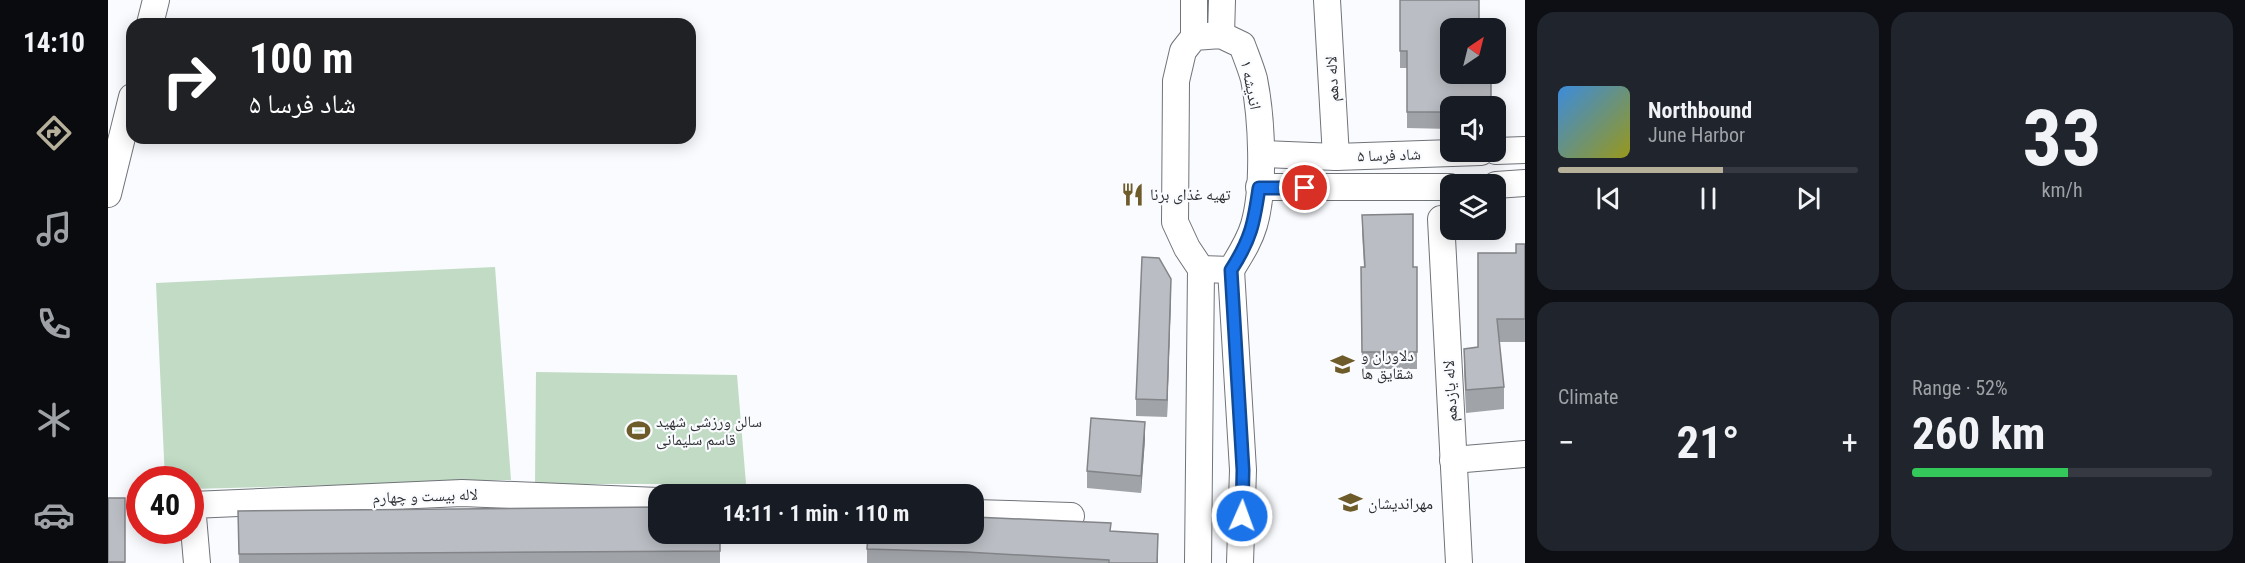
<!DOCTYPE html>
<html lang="en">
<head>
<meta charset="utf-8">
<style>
	:root { --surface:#171b24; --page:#20242c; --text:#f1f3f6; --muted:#9ea1a6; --line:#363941; --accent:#b6af9a }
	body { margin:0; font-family:"Roboto Condensed","Noto Naskh Arabic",sans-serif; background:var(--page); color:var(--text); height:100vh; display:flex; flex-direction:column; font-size:22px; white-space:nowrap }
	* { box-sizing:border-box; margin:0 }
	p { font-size:20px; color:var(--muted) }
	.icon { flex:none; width:33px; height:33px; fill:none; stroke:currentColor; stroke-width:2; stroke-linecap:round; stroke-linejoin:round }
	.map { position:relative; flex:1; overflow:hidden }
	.panel { display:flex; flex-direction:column; gap:12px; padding:12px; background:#0d0f14; width:720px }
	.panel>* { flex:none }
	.guide { position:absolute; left:18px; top:18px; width:570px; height:126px; border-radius:18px; box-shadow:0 3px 15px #0003; background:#202124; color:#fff; overflow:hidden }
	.needle { width:39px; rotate:35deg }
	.tools { position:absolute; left:1332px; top:18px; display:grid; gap:12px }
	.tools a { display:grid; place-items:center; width:66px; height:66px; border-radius:12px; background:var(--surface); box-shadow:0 3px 15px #0003; font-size:30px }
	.speed { position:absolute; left:18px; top:466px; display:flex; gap:12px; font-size:30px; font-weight:700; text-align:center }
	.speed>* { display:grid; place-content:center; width:78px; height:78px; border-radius:50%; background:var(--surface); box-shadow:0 3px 15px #0003; line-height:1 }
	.speed .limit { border:9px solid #d22; background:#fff; color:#111 }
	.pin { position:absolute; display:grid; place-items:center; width:51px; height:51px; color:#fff; margin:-26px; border:3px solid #fff; border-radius:50%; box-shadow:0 2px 6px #0007 }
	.me { position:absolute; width:66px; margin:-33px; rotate:2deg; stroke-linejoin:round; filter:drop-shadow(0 0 4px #0008) }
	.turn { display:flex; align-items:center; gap:21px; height:126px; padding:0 24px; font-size:27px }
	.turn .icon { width:78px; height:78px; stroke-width:2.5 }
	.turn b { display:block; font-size:42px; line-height:51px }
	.big { font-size:45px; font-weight:700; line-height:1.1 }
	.panel .widget { flex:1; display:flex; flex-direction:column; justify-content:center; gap:9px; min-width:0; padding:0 21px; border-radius:18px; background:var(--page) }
	.panel .dial { align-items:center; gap:0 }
	.dial b { font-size:78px; line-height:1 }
	.song { display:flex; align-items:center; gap:18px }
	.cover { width:72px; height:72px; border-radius:9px; background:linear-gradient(135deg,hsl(210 70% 55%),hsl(60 70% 35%)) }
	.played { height:6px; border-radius:3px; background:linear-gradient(90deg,var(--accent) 55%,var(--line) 55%) }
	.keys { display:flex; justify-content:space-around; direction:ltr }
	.heat { display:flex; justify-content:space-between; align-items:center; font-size:33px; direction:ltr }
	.charge { height:9px; border-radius:4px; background:linear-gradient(90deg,#34c759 52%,var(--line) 0) }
	.panel .tiles { flex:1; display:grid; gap:12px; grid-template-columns:repeat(2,1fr) }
	.trip { position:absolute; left:540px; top:484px; width:336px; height:60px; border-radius:18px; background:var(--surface); box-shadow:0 3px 15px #0003; font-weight:700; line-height:60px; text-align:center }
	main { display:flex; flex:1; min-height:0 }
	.dock { display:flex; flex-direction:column; width:108px; justify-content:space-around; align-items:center; background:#090b0e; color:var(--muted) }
	.dock .icon { width:42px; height:42px }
	.dock .selected { color:var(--accent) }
	.dock b { font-size:27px; color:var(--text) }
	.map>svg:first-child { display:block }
	.pitch { fill:#c1dbc4 }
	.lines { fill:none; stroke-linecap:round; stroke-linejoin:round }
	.minor-casing { stroke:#707378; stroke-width:28 }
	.minor { stroke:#fff; stroke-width:26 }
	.wall { fill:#a0a3a8 }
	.shaded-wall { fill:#828488 }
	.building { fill:#babdc3; stroke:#828488; stroke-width:1.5 }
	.route-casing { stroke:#114b97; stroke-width:15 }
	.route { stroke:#1a73e8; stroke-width:10 }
	.labels { text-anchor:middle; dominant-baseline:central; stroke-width:4.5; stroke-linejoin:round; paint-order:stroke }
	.street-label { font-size:16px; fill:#2e3032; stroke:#f9fbfe }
	.poi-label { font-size:16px; fill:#2e3032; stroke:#f9fbfe; text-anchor:start }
</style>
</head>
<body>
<main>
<nav class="dock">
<b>14:10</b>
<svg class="icon selected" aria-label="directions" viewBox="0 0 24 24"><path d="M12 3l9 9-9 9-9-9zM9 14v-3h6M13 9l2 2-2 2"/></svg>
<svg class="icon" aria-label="music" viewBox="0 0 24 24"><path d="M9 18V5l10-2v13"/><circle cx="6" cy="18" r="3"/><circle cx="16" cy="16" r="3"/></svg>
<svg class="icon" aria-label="phone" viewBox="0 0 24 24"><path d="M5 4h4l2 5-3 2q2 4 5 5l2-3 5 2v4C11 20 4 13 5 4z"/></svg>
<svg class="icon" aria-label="climate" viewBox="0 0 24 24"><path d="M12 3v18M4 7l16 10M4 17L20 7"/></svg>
<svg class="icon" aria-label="car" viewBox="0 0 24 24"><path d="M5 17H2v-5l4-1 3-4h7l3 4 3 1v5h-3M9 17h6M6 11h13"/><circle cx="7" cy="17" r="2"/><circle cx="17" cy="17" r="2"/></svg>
</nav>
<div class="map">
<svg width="1417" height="563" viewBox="0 0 1417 563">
	<rect width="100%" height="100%" fill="#f9fbfe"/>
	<g class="pitch">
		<polygon points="387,267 403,480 83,489 82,480 57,480 48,283"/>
		<polygon points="428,372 629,375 638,484 427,484"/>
	</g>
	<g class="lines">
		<defs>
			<g id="minor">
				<polyline points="1219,0 1228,157"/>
				<polyline points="42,24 48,0"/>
				<polyline points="1113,35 1114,0"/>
				<polyline points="1086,37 1086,0"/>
				<polyline points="1388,151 1417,150"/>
				<polyline points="1154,154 1228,157 1373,152"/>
				<polyline points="1388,185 1417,183"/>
				<polyline points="1151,187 1342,187"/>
				<polyline points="0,194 24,97"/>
				<polyline points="1333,219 1351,563"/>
				<polyline points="1123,270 1135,470 1132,563"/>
				<polyline points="1345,460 1417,454"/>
				<polyline points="866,513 963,516"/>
				<polyline points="89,563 84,505 354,493 550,501"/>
				<path d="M1090 563 1093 269 1079 248 1067 222 1068 81 1075 51 1086 37 1113 35 1134 45C1138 56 1143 68 1146 79 1154 119 1157 187 1146 225 1141 242 1132 255 1123 270L1093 269"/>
			</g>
		</defs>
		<use href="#minor" class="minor-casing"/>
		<use href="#minor" class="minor"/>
	</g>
	<g class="wall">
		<polygon points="1292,0 1342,106 1342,129 1299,128 1299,68 1292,68"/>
		<polygon points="1254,215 1305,267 1309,267 1309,369 1254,369 1253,267 1256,267 1254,232"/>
		<polygon points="1417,244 1417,342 1391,342 1396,387 1396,409 1358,413 1356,371 1356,349 1370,347 1408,253"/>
		<polygon points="1063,296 1059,417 1028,416 1028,399"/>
		<polygon points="1037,439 1033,493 979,488 979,471"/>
		<rect x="0" y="498" width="17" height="65"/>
		<polygon points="130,511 612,534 612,563 131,563"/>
		<polygon points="1003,531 1050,534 1050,563 759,563 759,549"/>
	</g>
	<g class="shaded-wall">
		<polygon points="1063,279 1063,296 1059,417 1059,400"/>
		<polygon points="1037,422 1037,439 1033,493 1033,476"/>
		<polygon points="1050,534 1050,563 1049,563"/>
	</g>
	<g class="building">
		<polygon points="1292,0 1371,0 1371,28 1342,28 1342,74 1383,74 1383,106 1342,106 1342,112 1299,112 1299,51 1292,51"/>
		<polygon points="1305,214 1305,267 1309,267 1309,352 1254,352 1253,267 1257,267 1254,215"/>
		<polygon points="1408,244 1417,244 1417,319 1389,319 1396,387 1358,390 1356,349 1370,347 1370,253 1408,253"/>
		<polygon points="1034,257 1051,258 1063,279 1059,400 1028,399"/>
		<polygon points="983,418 1037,422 1033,476 979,471"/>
		<rect x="0" y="498" width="17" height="64"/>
		<polygon points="550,507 550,534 612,534 612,551 131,554 130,511"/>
		<polygon points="866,517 1003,523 1002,531 1050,534 1049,563 1001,563 1001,560 858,552 759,549 760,534 866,534"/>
	</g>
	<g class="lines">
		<defs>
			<path id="route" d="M1134 516 1135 470 1123 270C1143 239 1146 223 1151 188H1197"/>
		</defs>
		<use href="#route" class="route-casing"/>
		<use href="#route" class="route"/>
	</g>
	<defs>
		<symbol id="restaurant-bare" viewBox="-9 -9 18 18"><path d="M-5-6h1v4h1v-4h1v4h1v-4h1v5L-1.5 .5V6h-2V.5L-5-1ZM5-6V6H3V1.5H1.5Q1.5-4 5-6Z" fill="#6e5b2a" stroke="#f9fbfe" stroke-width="2.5" paint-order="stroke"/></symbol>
		<symbol id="school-bare" viewBox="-9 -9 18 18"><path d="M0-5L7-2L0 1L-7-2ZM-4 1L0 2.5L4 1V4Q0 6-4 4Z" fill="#6e5b2a" stroke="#f9fbfe" stroke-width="2.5" paint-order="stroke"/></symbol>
		<symbol id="stadium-bare" viewBox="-9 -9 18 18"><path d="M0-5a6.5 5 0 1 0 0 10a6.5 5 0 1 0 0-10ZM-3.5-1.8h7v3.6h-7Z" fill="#6e5b2a" stroke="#f9fbfe" stroke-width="2.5" paint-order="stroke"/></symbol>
	</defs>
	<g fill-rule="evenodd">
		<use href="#restaurant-bare" x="1008" y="178" width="33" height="33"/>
		<use href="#school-bare" x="1218" y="348" width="33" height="33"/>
		<use href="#stadium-bare" x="514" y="414" width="33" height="33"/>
		<use href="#school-bare" x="1226" y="486" width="33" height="33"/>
	</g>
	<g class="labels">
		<g class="street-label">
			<text transform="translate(1224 79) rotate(-93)">لاله دهم</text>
			<text transform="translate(1143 85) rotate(79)">اندیشه ۱</text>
			<text transform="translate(1281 155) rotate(-2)">شاد فرسا ۵</text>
			<text transform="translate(1342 391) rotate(-93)">لاله یازدهم</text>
			<text transform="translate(317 496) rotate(-2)">لاله بیست و چهارم</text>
		</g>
		<g class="poi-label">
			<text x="1042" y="194">تهیه غذای برنا</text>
			<text x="1253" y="355">دلاوران و<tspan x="1253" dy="18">شقایق ها</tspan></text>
			<text x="548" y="421">سالن ورزشی شهید<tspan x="548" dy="18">قاسم سلیمانی</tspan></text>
			<text x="1260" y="503">مهراندیشان</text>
		</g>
	</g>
</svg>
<div class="tools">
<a><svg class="needle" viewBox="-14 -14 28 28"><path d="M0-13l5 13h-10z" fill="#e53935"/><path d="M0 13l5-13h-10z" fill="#9ea1a6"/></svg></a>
<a><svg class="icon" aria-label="sound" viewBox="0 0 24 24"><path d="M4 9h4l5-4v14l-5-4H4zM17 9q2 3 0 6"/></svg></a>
<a><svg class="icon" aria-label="layers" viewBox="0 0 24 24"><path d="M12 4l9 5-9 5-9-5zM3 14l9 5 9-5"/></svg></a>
</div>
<div class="speed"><div class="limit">40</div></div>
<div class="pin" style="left:1197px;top:188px;background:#d93025"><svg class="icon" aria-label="arrive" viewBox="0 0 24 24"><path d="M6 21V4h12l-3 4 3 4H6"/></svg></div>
<svg class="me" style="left:1134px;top:516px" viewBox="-20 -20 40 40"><circle r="17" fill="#1a73e8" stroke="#fff" stroke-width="3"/><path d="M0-11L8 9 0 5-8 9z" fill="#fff"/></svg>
<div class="trip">14:11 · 1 min · 110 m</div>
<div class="guide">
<div class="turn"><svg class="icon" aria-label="right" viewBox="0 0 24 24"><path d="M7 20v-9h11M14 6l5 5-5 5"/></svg><div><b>100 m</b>شاد فرسا ۵</div></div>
</div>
</div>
<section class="panel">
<div class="tiles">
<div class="widget">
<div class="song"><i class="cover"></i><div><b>Northbound</b><p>June Harbor</p></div></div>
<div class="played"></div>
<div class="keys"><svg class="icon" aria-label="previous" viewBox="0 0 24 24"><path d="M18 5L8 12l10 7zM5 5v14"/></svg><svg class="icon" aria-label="pause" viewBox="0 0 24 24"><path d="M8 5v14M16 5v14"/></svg><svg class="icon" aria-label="next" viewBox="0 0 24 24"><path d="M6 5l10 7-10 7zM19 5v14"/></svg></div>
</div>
<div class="widget dial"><b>33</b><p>km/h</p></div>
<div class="widget"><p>Climate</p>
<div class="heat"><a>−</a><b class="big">21°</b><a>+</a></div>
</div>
<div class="widget"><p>Range · 52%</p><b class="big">260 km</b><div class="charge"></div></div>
</div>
</section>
</main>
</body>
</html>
